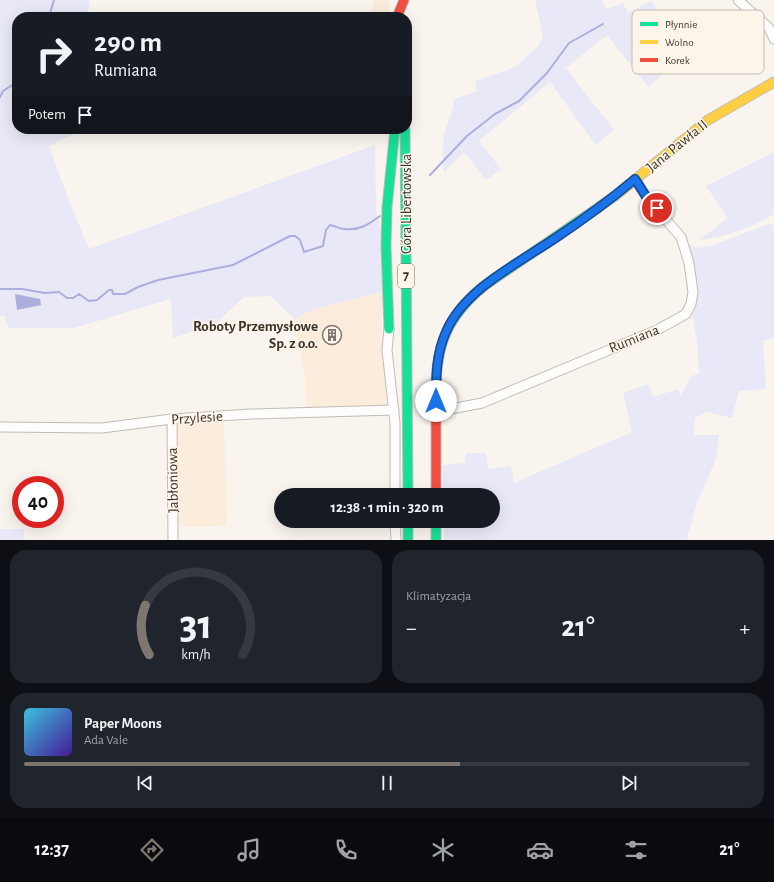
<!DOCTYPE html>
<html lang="pl">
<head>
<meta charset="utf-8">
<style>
	:root { --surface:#171b24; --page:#20242c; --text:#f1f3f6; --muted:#9ea1a6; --line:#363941; --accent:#7f776f }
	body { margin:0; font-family:"Alegreya Sans",sans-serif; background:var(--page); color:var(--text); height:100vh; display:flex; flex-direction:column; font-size:15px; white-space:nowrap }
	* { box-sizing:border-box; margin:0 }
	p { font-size:13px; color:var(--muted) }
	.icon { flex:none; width:22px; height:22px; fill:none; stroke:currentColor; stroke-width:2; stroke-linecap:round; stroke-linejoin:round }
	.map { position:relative; height:540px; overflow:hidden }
	.panel { display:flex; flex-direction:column; gap:10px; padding:10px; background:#0d0f14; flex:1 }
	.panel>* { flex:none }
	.banner { position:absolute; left:12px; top:12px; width:400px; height:122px; border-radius:16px; box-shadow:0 4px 16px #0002; background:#171b24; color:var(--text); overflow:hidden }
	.speed { position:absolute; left:12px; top:476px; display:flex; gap:8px; font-size:20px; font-weight:700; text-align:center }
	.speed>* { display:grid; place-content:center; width:52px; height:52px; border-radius:50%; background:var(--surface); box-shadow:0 4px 16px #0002; line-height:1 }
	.speed .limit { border:6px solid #d22; background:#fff; color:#111 }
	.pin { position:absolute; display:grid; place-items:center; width:34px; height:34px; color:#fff; margin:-17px; border:2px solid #fff; border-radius:50%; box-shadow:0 1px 4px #0007 }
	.me { position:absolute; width:44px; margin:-22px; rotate:0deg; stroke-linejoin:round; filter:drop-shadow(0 0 3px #0008) }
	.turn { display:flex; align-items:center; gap:14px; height:84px; padding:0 16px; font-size:18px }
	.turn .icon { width:52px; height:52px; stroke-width:2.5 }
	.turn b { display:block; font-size:28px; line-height:34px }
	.then { display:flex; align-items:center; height:38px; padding:0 16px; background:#0003; gap:8px; font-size:15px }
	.big { font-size:30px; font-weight:600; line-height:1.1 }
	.panel .widget { flex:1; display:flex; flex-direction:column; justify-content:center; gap:6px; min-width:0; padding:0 14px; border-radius:16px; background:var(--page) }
	.panel .dial { align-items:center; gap:0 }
	.dial svg { height:104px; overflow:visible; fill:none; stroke:var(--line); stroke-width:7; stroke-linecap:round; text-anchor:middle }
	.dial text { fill:var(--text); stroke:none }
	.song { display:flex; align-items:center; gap:12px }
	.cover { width:48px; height:48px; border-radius:6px; background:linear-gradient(135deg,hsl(190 70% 55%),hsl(260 70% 35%)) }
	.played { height:4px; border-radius:2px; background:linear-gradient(90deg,var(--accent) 60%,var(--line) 60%) }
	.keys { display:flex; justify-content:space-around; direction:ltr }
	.heat { display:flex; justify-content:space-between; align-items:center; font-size:22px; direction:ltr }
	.panel .tiles { flex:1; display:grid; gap:10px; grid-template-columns:1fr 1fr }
	.widget:last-child { grid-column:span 2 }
	.trip { position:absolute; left:274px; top:488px; width:226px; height:40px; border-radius:20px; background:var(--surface); box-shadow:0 4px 16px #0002; font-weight:600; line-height:40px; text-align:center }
	.tabs { display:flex; height:64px; justify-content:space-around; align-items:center; background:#090b0e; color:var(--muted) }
	.tabs .icon { width:28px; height:28px }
	.tabs .current { color:var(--accent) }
	.tabs b { font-size:18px; color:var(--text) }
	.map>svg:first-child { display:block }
	.built { fill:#fbecdb }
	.green { fill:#e9e8f6 }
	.water { fill:#acafde }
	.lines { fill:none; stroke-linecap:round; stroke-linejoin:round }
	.stream { stroke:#acafde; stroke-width:2 }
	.street-casing { stroke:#c1bbb4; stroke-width:11 }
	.fast-casing { stroke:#c1bbb4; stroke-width:11 }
	.slow-casing { stroke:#c1bbb4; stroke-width:11 }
	.jam-casing { stroke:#c1bbb4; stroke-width:11 }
	.street { stroke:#fefdfc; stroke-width:9 }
	.fast { stroke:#16e098; stroke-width:9 }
	.slow { stroke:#ffcf43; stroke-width:9 }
	.jam { stroke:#f24e42; stroke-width:9 }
	.route-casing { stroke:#114b97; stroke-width:10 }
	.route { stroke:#1a73e8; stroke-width:7 }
	.labels { text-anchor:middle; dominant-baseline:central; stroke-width:3; stroke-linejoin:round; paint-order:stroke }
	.shield { fill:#fdf4ea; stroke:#776e64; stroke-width:1 }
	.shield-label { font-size:14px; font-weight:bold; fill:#3d342a }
	.street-label { font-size:15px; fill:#3d342a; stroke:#fdf4ea }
	.poi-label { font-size:15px; font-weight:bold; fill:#3d342a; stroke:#fdf4ea; text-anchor:end }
	.key { fill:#fdf4ea; stroke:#c3bab0; stroke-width:1 }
	.key-label { font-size:11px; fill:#3d342a }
</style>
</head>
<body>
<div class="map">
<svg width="774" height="540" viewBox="0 0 774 540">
	<rect width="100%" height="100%" fill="#f9f4ee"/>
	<g class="built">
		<polygon points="373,0 389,0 390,17 373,17"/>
		<polygon points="382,292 382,345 386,403 382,406 307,408 305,379 294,319 317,308"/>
		<polygon points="224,418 227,526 177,527 175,423"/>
	</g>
	<g class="green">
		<polygon points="0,0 90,0 87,17 17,17 17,129 73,129 73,134 49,146 69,201 89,249 375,145 376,211 383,235 382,292 317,308 294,319 271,296 244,297 215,324 173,338 171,299 74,328 9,328 4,316 0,316"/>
		<path d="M535 0H602L606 9 623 3 628 13 652 0 659 14 642 28 665 72 648 87 607 35 566 68 614 130 596 145 550 82 479 141 501 169 486 180 464 152 444 172C443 160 442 148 444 136 446 124 454 112 454 99L477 91 475 81 516 67 539 45 543 35Z"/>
		<path d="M774 152V214C751 227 726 237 699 240L728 218 706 186Z"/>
		<polygon points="768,224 774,225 774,338 763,341 766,389 739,391 732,418 707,412 695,418 693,435 719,435 716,459 697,503 687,538 689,540 444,540 444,521 493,521 493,495 443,495 443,465 465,463 466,453 486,453 488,469 511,466 514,483 632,432 623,393 649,384 653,397 678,389 681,396 691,376 699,374 697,341 692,314 697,291 696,278 686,244 698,248 712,246"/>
		<rect x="0" y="529" width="24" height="11"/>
	</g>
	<polygon class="water" points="15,294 40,299 41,305 17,310"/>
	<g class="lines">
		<g class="stream">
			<polyline points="49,17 54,0"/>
			<polyline points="0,97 3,91 17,82"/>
			<polyline points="430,175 467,136 495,114 519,101 547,73 569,43 603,24"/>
			<path d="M0 289H22L45 293 59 292 67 298H73L79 294 89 301 97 300 109 290H112L113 294H125L138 287 158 280 233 265 290 236H295L300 240 304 252 323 246 326 230 330 225C335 226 340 229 345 229 359 231 369 224 380 216"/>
		</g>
		<defs>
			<g id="street">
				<polyline points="738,0 769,28 774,39"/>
				<polyline points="389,329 387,350 395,423 395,495"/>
				<polyline points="435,412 482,403 657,330 686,314 691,304 693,292 689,263 681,237 647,198 635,179"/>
				<polyline points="172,419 173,540"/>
				<polyline points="0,427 102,428 172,419 251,414 394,410"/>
				<polyline points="395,521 396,540"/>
			</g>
			<g id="fast">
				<polyline points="405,129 408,495"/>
				<polyline points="389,329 386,246 387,207 395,129"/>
				<path d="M436 390C436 344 448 316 484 286L615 196"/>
				<polyline points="408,521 408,540"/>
				<polyline points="436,521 436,540"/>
			</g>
			<polyline id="slow" points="615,196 708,120 774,82"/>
			<g id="jam">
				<polyline points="397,17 404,0"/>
				<polyline points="436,390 436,495"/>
			</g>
		</defs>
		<use href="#street" class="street-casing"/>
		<use href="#fast" class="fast-casing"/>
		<use href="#slow" class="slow-casing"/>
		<use href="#jam" class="jam-casing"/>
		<use href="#street" class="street"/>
		<use href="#fast" class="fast"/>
		<use href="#slow" class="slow"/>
		<use href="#jam" class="jam"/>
	</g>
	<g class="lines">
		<defs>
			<path id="route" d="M436 401C436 377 436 354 446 332 464 289 519 263 557 237 584 219 610 200 635 179L647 198 657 208"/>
		</defs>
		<use href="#route" class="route-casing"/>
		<use href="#route" class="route"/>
	</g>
	<defs>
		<symbol id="building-ring" viewBox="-11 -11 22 22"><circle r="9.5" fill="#fdf4ea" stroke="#7f776f" stroke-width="1.5"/><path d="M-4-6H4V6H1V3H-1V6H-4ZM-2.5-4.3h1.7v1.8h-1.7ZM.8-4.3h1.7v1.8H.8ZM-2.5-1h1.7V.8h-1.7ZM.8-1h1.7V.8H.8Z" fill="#7f776f"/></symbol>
	</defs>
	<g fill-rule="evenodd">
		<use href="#building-ring" x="321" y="324" width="22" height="22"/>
	</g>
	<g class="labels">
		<rect class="shield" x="398" y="264" width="16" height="24" rx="3"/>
		<g class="shield-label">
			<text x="406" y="276">7</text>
		</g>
		<g class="street-label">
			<text transform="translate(677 146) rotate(-39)">Jana Pawła II</text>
			<text transform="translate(406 204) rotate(-90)">Góra Libertowska</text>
			<text transform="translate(634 339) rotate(-22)">Rumiana</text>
			<text transform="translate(197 418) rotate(-4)">Przylesie</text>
			<text transform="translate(173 480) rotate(-91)">Jabłoniowa</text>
		</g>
		<g class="poi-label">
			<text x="318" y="326">Roboty Przemysłowe<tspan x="318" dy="17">Sp. z o.o.</tspan></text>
		</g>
	</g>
	<rect x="632" y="10" width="132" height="64" rx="6" class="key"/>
	<rect x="640" y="22" width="18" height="4" fill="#16e098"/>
	<rect x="640" y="40" width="18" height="4" fill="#ffcf43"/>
	<rect x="640" y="58" width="18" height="4" fill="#f24e42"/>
	<g class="key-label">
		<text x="665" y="28">Płynnie</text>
		<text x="665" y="46">Wolno</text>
		<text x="665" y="64">Korek</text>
	</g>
</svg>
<div class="speed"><div class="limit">40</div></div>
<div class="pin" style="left:657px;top:208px;background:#d93025"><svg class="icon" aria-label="arrive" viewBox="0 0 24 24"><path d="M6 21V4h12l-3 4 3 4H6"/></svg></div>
<svg class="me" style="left:436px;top:401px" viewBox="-20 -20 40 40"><circle r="19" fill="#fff"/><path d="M0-13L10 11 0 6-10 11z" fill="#1a73e8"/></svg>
<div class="trip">12:38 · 1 min · 320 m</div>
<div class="banner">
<div class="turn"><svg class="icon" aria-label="right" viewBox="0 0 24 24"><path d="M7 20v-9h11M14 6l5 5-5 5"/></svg><div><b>290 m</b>Rumiana</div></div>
<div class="then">Potem<svg class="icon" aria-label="arrive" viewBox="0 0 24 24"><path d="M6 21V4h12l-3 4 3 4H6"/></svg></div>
</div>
</div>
<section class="panel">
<div class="tiles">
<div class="widget dial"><svg viewBox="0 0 100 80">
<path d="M14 69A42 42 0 1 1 86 69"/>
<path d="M14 69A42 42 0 0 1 11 31" stroke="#7f776f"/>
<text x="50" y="56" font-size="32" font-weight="700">31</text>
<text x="50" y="72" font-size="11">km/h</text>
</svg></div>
<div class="widget"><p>Klimatyzacja</p>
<div class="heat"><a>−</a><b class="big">21°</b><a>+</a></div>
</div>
<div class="widget">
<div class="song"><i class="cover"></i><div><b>Paper Moons</b><p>Ada Vale</p></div></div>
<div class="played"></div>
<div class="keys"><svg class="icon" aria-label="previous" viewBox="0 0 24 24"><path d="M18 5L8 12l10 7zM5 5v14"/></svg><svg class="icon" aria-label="pause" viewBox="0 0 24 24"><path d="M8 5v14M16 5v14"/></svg><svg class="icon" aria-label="next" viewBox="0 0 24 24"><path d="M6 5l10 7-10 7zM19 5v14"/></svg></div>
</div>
</div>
</section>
<nav class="tabs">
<b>12:37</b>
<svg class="icon current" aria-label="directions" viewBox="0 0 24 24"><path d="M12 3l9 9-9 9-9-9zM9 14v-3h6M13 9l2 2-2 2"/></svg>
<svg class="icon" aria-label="music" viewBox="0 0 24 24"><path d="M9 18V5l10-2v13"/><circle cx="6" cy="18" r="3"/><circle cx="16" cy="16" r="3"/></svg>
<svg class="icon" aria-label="phone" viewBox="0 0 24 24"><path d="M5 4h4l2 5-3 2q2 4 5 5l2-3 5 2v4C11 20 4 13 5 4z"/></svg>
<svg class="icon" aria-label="climate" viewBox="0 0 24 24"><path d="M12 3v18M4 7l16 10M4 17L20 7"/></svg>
<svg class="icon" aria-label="car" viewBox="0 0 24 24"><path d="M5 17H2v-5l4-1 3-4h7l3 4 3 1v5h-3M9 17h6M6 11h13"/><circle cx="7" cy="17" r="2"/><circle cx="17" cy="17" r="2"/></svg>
<svg class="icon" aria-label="filters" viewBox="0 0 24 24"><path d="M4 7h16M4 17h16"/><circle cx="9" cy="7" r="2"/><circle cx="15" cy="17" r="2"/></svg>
<b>21°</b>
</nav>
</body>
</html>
